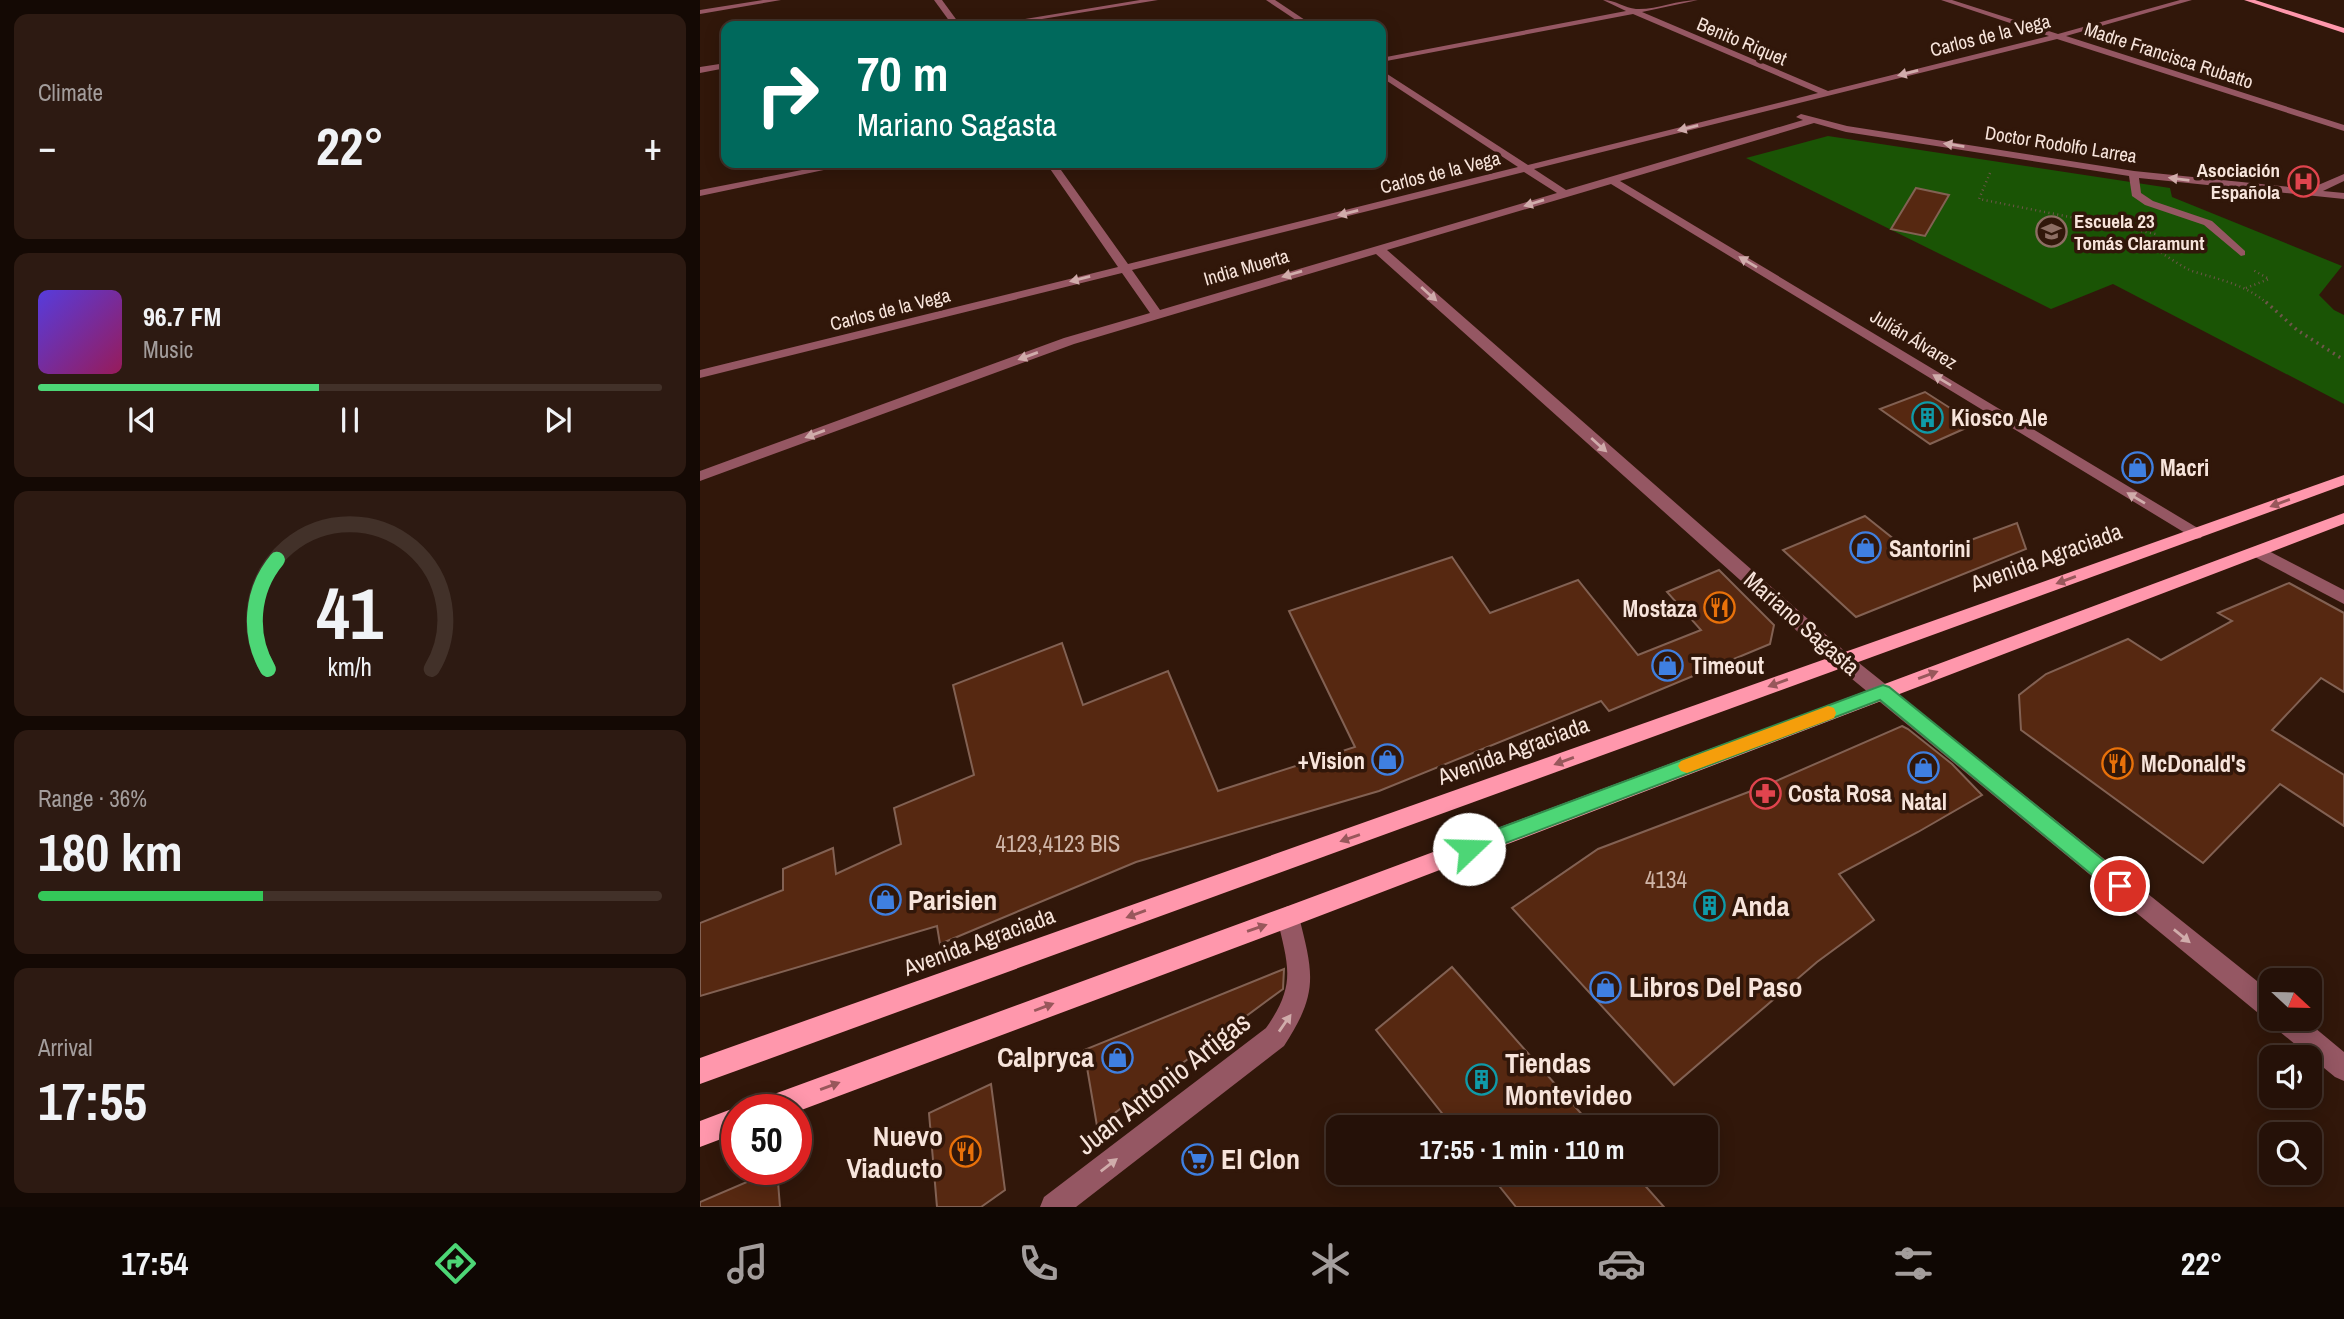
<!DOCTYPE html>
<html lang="en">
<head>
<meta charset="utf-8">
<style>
	:root { --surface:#251108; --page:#2d1a12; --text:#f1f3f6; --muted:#a39d9c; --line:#423129; --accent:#4dd676 }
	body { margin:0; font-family:"Archivo Narrow",sans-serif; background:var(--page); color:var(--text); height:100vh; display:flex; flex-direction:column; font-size:26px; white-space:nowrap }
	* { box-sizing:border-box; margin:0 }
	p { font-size:23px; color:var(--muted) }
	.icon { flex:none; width:38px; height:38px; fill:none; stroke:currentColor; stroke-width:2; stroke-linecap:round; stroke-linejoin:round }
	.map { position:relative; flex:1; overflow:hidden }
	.drawer { display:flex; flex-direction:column; gap:14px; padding:14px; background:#140904; width:700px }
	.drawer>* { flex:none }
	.top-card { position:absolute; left:21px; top:21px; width:665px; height:147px; border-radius:14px; box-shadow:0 4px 18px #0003,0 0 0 2px var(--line); background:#00695c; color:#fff; overflow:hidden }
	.needle { width:46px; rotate:112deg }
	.fabs { position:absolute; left:1559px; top:968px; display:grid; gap:14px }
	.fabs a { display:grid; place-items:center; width:63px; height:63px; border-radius:14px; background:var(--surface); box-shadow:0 4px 18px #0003,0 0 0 2px var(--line); font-size:35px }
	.speed { position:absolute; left:21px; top:1094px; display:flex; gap:14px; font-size:35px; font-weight:700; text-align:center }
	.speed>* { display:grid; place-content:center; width:91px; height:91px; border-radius:50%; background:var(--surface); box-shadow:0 4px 18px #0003,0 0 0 2px var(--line); line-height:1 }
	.speed .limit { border:10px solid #d22; background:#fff; color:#111 }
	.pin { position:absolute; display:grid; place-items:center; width:60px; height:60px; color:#fff; margin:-30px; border:4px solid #fff; border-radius:50%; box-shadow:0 2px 7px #0007 }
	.me { position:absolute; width:77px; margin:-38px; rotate:69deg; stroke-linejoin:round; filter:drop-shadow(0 0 5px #0008) }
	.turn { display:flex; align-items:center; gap:24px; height:147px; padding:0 21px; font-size:32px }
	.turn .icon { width:91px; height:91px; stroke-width:2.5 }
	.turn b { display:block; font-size:49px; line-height:60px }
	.big { font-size:52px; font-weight:700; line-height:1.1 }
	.drawer .widget { flex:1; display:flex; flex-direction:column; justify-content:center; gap:10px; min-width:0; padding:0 24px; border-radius:14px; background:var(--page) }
	.drawer .dial { align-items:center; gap:0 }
	.dial svg { height:182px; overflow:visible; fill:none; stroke:var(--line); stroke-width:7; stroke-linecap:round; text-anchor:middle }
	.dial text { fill:var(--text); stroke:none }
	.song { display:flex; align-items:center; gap:21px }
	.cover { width:84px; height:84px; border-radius:10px; background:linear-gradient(135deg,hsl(250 70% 55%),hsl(330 70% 35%)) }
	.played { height:7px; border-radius:4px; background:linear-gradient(90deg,var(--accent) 45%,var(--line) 45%) }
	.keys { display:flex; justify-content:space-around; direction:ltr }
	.heat { display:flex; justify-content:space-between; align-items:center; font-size:38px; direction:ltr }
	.charge { height:10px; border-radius:5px; background:linear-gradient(90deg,#34c759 36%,var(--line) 0) }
	.trip { position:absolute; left:626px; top:1115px; width:392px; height:70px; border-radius:14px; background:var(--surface); box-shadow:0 4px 18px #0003,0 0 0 2px var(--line); font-weight:700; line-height:70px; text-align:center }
	.dock { display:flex; height:112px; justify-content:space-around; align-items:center; background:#0f0703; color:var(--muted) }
	.dock .icon { width:49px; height:49px }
	.dock .current { color:var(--accent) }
	.dock b { font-size:32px; color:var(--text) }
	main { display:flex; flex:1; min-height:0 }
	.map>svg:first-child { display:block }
	.green { fill:#1a5405 }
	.building { fill:#562811; stroke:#826153; stroke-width:2 }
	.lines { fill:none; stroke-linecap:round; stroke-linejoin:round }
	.path-far1 { stroke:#6e564a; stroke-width:2.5; stroke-dasharray:1 3.5; stroke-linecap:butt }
	.path { stroke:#6e564a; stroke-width:3.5; stroke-dasharray:2 4.5; stroke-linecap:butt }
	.minor { fill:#955763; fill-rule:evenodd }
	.major { fill:#ff97ac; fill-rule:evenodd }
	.oneway { fill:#d0acab }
	.oneway2 { fill:#98575b }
	.route { fill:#4dd676; stroke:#328b4d; stroke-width:2 }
	.slow { fill:#f59e0b }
	.labels { text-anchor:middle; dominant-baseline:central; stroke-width:7; stroke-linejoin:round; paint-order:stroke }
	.far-street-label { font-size:19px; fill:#f7e4db; stroke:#31170a }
	.far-poi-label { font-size:19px; font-weight:bold; fill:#f7e4db; stroke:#31170a; text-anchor:end }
	.poi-label { font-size:23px; font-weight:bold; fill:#f7e4db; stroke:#31170a; text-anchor:start }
	.street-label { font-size:23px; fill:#f7e4db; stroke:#31170a }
	.near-number-label { font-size:23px; fill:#cfb5a8 }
	.near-poi-label { font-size:28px; font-weight:bold; fill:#f7e4db; stroke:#31170a; text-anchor:start }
	.near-street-label { font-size:28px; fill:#f7e4db; stroke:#31170a }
</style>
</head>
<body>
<main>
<section class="drawer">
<div class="widget"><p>Climate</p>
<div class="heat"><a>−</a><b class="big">22°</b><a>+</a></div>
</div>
<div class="widget">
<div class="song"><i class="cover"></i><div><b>96.7 FM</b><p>Music</p></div></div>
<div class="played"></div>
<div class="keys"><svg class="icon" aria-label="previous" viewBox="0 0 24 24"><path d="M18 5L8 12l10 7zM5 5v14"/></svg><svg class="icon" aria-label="pause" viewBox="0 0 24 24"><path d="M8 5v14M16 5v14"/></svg><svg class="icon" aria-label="next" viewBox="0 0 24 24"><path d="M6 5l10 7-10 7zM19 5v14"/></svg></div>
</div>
<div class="widget dial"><svg viewBox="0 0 100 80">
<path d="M14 69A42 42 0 1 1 86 69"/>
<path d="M14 69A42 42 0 0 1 18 21" stroke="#4dd676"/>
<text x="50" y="56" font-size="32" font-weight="700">41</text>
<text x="50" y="72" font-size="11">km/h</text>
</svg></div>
<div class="widget"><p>Range · 36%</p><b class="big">180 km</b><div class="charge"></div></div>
<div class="widget"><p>Arrival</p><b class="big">17:55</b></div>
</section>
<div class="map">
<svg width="1644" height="1207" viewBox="0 0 1644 1207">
	<rect width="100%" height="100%" fill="#31170a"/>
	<polygon class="green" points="1128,136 1470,188 1472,197 1642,266 1619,295 1634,310 1644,315 1644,404 1413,284 1351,309 1046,158"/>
	<g class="building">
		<polygon points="1216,188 1249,195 1225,236 1191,229"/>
		<polygon points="1225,392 1275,424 1230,444 1180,409"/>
		<polygon points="1165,516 1219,559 1317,523 1326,549 1156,617 1083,550"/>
		<polygon points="752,557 790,613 878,580 938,655 1001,630 967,592 1019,570 1074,625 1070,644 909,711 901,701 679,791 436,862 240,944 237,926 0,996 0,923 83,890 83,869 133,848 136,874 201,844 194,808 274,775 253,685 362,643 383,705 468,671 518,791 655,747 589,611"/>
		<polygon points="1589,583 1644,613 1644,692 1621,678 1572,730 1644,775 1644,826 1580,784 1503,863 1321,730 1319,695 1346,674 1428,639 1461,660 1532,621 1518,613"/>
		<polygon points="1202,726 1208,729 1252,764 1282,795 1218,832 1139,874 1174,920 1117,962 974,1085 812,908 898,849 1067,785"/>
		<polygon points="752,967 893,1127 753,1127 676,1030"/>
		<polygon points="584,969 583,989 397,1126 384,1050"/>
		<polygon points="291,1084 305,1190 281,1207 237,1207 229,1113"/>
		<polygon points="77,1169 80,1207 0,1207 0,1202"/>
		<polygon points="788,1172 933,1172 964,1207 816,1207"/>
	</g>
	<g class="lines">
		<g class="path-far1">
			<path d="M1290 173 1279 199 1456 234 1458 251C1469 257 1480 266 1492 271 1520 280 1545 284 1568 304"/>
			<polyline points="1546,288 1569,279 1553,270"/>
		</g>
		<polyline class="path" points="1566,302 1597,330 1644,360"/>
		<g class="minor">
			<polygon points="63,0 81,0 0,14 0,10"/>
			<polygon points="234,0 242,0 261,26 253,26"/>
			<polygon points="440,0 458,0 300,26 283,26"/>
			<polygon points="566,0 575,0 614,26 605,26"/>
			<path d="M903 0C915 0 925 8 936 9 956 10 977 0 998 0L942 12 1128 91 1349 36 1241 0H1252L1358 34 1480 0H1492L1366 36 1644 125V131L1357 39 834 169 866 190 1103 120 1096 117 1101 114 1147 126 1434 171 1609 189 1644 174V181L1623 191 1644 193V199L1439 178 1441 193 1453 201 1512 221 1545 251V255L1541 256 1504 225 1445 205 1432 196 1429 176 1146 132 1114 123 920 181 1501 530 1503 534 1501 538 1495 539 911 184 687 250 1149 655 1572 993V1018H1603L1644 1052V1081L1635 1077 1574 1027 1572 1021 1563 1017 1135 665 676 254 374 344 0 481V471L364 338 450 313 422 273 0 378V370L418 267 346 163H356L428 264 818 167 681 77V70L828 165 1118 93 933 14 681 62V58L926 11ZM824 172 857 193 460 310 432 270Z"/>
			<polygon points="26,63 26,68 0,73 0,67"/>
			<polygon points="138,163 157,163 0,196 0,190"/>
			<polygon points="1559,546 1644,590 1644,604 1553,556 1551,552 1553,548"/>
			<path d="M588 906 596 910 599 917C614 975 618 994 584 1046L376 1207H340L344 1197 566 1028C597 984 588 966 577 917L580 910Z"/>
		</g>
		<g class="major">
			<polygon points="1544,0 1555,0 1644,28 1644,33"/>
			<polygon points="1644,475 1644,485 0,1084 0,1058"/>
			<polygon points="1644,513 1644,524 588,928 96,1112 96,1110 53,1110 57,1101 66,1097 588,906"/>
			<polygon points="37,1107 43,1110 37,1110 37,1133 0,1147 0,1121"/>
		</g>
	</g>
	<defs><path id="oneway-solid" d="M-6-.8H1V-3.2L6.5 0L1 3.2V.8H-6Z" transform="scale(1.75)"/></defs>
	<g class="oneway">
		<use href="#oneway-solid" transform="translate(1208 73) rotate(166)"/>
		<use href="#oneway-solid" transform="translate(988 128) rotate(166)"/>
		<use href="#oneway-solid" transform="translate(1254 145) rotate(-171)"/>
		<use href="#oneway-solid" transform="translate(1479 179) rotate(-173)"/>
		<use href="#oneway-solid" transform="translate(834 203) rotate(163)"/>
		<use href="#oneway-solid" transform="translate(648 213) rotate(166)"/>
		<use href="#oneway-solid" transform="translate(1048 262) rotate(-149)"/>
		<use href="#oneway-solid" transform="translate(592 274) rotate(164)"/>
		<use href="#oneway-solid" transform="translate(380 279) rotate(166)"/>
		<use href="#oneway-solid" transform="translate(729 294) rotate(42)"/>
		<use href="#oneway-solid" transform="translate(328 356) rotate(160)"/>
		<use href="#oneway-solid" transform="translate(1242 380) rotate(-149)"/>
		<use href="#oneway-solid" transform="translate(115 434) rotate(160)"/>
		<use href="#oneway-solid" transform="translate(899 445) rotate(42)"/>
		<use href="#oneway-solid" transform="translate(1436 498) rotate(-149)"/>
		<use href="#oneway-solid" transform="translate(1482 936) rotate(39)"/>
		<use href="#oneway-solid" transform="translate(585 1023) rotate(-55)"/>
		<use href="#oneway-solid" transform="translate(409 1165) rotate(-38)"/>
	</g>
	<g class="oneway2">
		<use href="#oneway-solid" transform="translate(1580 503) rotate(160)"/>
		<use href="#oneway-solid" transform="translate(1366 580) rotate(160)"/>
		<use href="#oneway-solid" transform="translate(1228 675) rotate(-20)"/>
		<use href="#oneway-solid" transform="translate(1078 683) rotate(160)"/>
		<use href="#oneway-solid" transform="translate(864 761) rotate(160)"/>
		<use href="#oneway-solid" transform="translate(650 838) rotate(161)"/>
		<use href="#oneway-solid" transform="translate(436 914) rotate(160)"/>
		<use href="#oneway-solid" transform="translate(557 928) rotate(-19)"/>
		<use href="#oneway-solid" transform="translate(344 1007) rotate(-21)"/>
		<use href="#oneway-solid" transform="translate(130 1086) rotate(-20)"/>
	</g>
	<polygon class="route" points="1183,685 1189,687 1427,879 1430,886 1427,892 1420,895 1413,892 1180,700 769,857 762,855 759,849 762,842"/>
	<polygon class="slow" points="1128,706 1134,708 1136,713 1134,718 987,773 981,771 978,766 981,761"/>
	<defs>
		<symbol id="hospital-ring" viewBox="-11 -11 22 22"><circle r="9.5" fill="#31170a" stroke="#e0444e" stroke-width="1.5"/><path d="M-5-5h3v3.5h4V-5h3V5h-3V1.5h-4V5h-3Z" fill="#e0444e"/></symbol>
		<symbol id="school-ring" viewBox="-11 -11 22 22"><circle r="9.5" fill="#31170a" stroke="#8d6e63" stroke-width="1.5"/><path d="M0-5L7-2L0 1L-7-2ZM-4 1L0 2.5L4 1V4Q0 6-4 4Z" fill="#8d6e63"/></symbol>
		<symbol id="building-ring" viewBox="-11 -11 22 22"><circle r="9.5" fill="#31170a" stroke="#0f9aa8" stroke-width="1.5"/><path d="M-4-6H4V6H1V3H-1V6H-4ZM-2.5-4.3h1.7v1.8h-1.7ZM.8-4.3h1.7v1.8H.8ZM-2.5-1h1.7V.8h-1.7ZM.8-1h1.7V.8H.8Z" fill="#0f9aa8"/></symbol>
		<symbol id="shop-ring" viewBox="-11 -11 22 22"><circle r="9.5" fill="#31170a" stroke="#3f7fe0" stroke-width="1.5"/><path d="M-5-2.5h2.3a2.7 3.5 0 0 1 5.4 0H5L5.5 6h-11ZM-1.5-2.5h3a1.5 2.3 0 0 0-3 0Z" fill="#3f7fe0"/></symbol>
		<symbol id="restaurant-ring" viewBox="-11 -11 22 22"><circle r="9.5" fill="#31170a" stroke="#e8710a" stroke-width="1.5"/><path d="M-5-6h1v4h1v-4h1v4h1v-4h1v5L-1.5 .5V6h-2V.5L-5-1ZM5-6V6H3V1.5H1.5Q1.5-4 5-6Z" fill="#e8710a"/></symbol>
		<symbol id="pharmacy-ring" viewBox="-11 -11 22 22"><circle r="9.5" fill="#31170a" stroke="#e0444e" stroke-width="1.5"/><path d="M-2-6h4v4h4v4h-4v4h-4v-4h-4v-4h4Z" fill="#e0444e"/></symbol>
		<symbol id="supermarket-ring" viewBox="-11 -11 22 22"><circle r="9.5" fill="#31170a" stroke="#3f7fe0" stroke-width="1.5"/><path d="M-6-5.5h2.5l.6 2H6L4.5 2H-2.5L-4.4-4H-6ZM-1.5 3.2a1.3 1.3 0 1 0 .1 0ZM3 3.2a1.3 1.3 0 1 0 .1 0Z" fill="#3f7fe0"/></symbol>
	</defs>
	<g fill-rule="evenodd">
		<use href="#hospital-ring" x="1586" y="164" width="35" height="35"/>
		<use href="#school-ring" x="1334" y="214" width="35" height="35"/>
		<use href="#building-ring" x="1210" y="400" width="35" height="35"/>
		<use href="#shop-ring" x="1420" y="450" width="35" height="35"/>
		<use href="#shop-ring" x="1148" y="530" width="35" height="35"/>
		<use href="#restaurant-ring" x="1002" y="590" width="35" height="35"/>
		<use href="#shop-ring" x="950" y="648" width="35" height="35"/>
		<use href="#shop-ring" x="670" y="742" width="35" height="35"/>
		<use href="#restaurant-ring" x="1400" y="746" width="35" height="35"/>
		<use href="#shop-ring" x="1206" y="750" width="35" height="35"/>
		<use href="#pharmacy-ring" x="1048" y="776" width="35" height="35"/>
		<use href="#shop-ring" x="168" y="882" width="35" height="35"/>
		<use href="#building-ring" x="992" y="888" width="35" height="35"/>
		<use href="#shop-ring" x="888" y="970" width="35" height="35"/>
		<use href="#shop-ring" x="400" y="1040" width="35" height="35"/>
		<use href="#building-ring" x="764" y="1062" width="35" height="35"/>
		<use href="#restaurant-ring" x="248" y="1134" width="35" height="35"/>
		<use href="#supermarket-ring" x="480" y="1142" width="35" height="35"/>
	</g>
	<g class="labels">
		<g class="far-street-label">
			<text transform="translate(1290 35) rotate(-14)">Carlos de la Vega</text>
			<text transform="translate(1042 41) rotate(23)">Benito Riquet</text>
			<text transform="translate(1469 55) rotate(18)">Madre Francisca Rubatto</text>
			<text transform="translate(1361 144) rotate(9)">Doctor Rodolfo Larrea</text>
			<text transform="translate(740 172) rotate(-14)">Carlos de la Vega</text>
			<text transform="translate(546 267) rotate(-16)">India Muerta</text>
			<text transform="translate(190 309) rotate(-14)">Carlos de la Vega</text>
			<text transform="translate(1214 339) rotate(31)">Julián Álvarez</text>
		</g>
		<g class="far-poi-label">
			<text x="1580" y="170">Asociación<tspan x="1580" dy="22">Española</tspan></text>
			<text x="1374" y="221" text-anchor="start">Escuela 23<tspan x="1374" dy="22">Tomás Claramunt</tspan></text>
		</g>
		<g class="poi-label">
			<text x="1251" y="417">Kiosco Ale</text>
			<text x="1460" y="467">Macri</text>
			<text x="1189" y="548">Santorini</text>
			<text x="997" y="608" text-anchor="end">Mostaza</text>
			<text x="991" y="665">Timeout</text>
			<text x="665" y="760" text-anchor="end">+Vision</text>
			<text x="1441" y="763">McDonald's</text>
			<text x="1088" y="793">Costa Rosa</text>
			<text x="1224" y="801" text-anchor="middle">Natal</text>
		</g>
		<g class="street-label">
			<text transform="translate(1346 557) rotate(-20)">Avenida Agraciada</text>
			<text transform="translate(1102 623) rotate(41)">Mariano Sagasta</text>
			<text transform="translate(813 750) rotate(-20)">Avenida Agraciada</text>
			<text transform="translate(279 941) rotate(-20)">Avenida Agraciada</text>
		</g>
		<g class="near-number-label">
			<text x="358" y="843">4123,4123 BIS</text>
			<text x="966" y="879">4134</text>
		</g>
		<g class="near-poi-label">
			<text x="208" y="900">Parisien</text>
			<text x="1032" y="906">Anda</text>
			<text x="929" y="987">Libros Del Paso</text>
			<text x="394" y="1057" text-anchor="end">Calpryca</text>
			<text x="805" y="1063">Tiendas<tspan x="805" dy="32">Montevideo</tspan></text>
			<text x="243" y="1136" text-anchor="end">Nuevo<tspan x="243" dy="32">Viaducto</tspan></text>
			<text x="521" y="1159">El Clon</text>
		</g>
		<g class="near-street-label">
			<text transform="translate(463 1083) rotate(-38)">Juan Antonio Artigas</text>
		</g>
	</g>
</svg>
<div class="fabs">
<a><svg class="needle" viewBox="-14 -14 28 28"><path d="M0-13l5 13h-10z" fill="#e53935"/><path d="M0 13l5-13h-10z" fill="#a39d9c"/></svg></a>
<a><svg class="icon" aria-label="sound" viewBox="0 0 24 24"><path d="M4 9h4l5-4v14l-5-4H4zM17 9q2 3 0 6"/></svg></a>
<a><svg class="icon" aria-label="search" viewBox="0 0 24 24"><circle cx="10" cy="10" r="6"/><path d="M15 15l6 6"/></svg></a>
</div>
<div class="speed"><div class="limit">50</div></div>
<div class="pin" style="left:1420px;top:886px;background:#d93025"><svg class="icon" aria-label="arrive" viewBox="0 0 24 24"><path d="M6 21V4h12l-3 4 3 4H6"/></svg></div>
<svg class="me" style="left:769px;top:849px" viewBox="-20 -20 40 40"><circle r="19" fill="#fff"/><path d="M0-13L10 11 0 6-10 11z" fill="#4dd676"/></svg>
<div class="trip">17:55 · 1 min · 110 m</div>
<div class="top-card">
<div class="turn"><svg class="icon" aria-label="right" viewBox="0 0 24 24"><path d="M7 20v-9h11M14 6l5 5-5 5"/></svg><div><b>70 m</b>Mariano Sagasta</div></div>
</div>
</div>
</main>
<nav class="dock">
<b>17:54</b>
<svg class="icon current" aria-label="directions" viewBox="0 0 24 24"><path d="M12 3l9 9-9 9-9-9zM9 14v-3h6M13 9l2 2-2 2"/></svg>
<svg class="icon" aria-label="music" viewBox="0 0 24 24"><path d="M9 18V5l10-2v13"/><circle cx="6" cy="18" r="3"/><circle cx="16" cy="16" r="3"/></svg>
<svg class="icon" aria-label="phone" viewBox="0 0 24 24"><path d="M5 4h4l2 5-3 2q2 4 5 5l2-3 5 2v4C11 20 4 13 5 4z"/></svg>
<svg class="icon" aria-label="climate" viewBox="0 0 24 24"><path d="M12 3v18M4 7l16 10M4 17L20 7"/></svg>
<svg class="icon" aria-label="car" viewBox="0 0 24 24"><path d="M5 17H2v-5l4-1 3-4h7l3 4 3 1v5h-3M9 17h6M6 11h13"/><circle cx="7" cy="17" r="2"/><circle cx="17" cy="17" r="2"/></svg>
<svg class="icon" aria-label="filters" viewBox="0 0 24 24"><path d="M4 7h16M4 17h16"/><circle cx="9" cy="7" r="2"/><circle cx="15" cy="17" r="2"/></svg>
<b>22°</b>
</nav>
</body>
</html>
